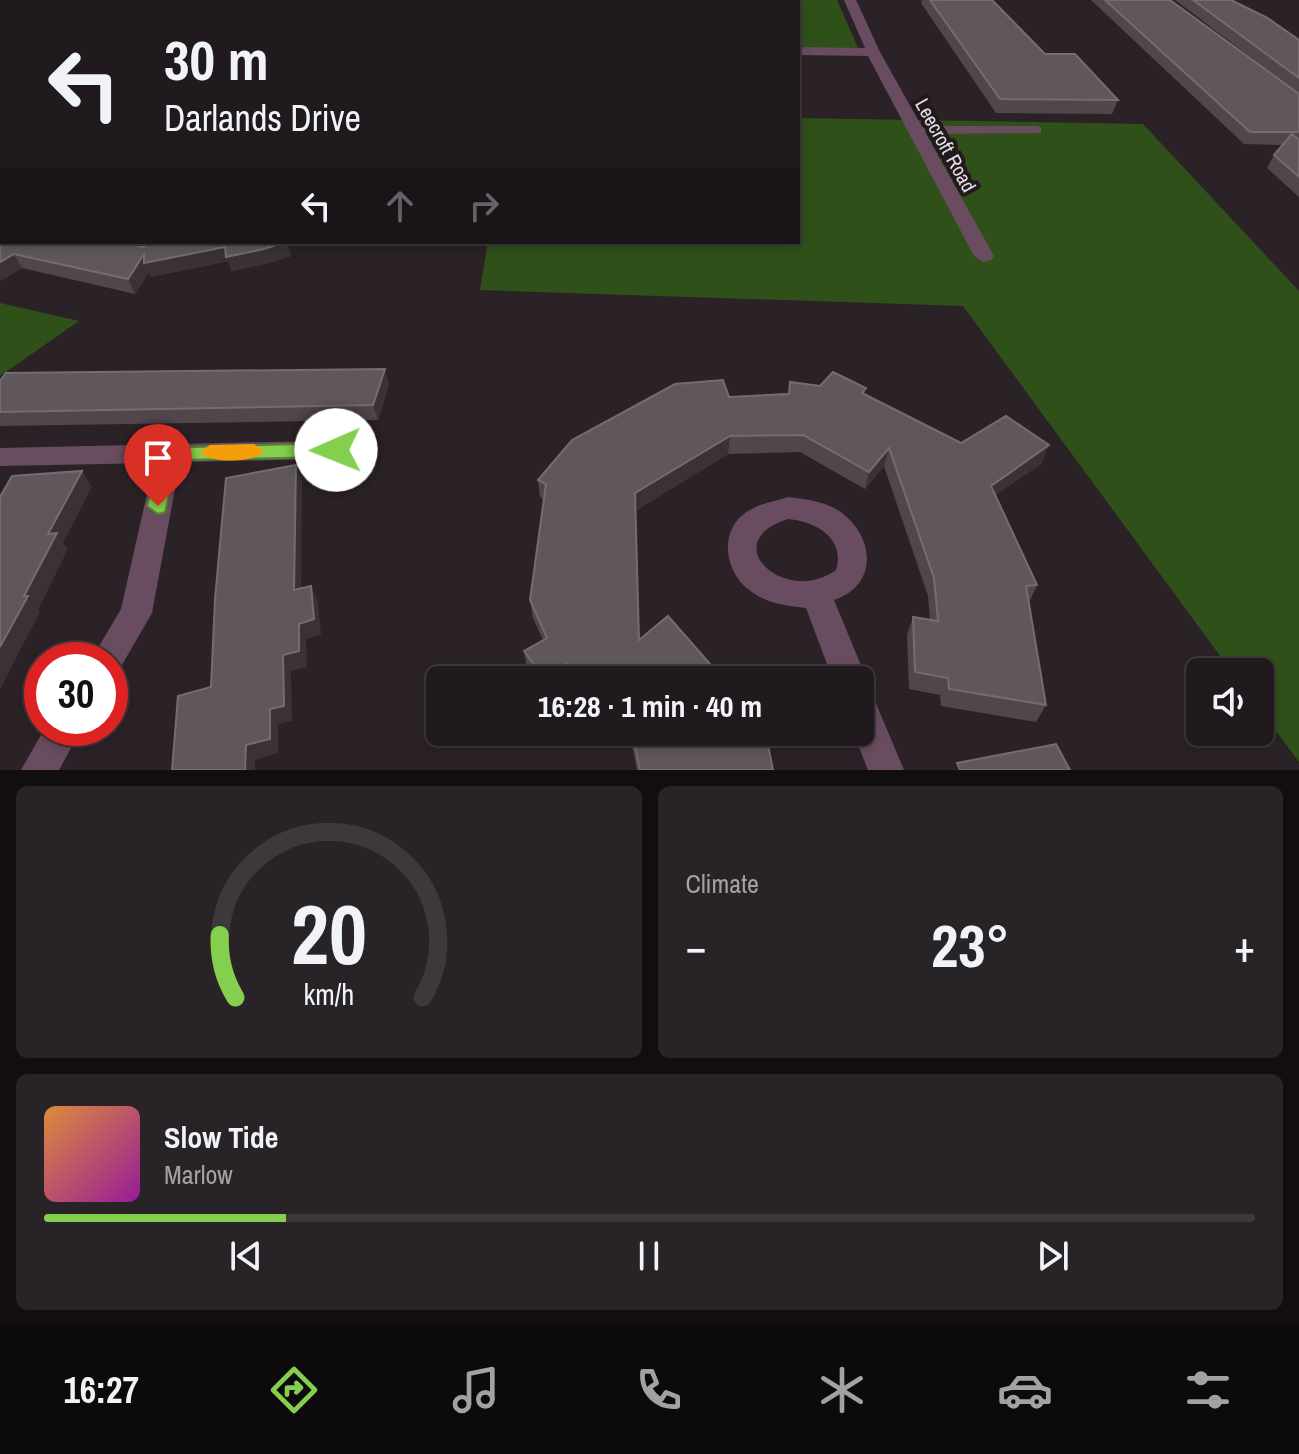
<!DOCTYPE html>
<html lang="en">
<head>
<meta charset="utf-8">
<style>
	:root { --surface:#201a1e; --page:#282327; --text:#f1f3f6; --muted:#a2a1a4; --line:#3d383c; --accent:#84cf4d }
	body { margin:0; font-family:"Archivo Narrow",sans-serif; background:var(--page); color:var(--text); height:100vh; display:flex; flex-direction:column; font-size:30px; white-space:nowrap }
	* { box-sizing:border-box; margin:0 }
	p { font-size:26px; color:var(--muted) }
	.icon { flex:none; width:44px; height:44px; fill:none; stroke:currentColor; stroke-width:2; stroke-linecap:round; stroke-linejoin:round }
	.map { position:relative; height:770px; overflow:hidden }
	.details { display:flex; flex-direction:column; gap:16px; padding:16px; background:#120e10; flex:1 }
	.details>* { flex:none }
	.top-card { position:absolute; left:0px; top:0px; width:800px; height:244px; box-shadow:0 4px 12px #0003,0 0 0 2px var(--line); background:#201a1e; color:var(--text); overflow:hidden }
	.controls { position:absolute; left:1186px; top:658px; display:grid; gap:16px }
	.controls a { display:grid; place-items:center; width:88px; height:88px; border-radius:12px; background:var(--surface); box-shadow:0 4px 12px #0003,0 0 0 2px var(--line); font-size:40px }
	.speed { position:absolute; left:24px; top:642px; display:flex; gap:16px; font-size:40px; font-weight:700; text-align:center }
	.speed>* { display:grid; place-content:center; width:104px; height:104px; border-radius:50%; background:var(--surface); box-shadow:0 4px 12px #0003,0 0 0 2px var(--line); line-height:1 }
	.speed .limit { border:12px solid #d22; background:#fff; color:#111 }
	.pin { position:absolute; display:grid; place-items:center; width:68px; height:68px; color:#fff; margin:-82px -34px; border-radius:50% 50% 50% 0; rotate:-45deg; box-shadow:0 0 8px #0007 }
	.pin .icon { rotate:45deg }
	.me { position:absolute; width:88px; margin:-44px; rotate:269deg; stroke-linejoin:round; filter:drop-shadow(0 0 6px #0008) }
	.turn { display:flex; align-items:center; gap:28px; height:168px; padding:0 32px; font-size:36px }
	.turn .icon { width:104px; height:104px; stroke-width:2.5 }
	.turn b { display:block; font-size:56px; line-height:68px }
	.lanes { display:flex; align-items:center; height:76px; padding:0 32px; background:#0003; justify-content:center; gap:40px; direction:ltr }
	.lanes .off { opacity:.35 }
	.big { font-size:60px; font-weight:800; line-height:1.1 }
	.details .card { flex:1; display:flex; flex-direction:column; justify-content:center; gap:12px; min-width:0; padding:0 28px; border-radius:12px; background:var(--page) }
	.details .dial { align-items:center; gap:0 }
	.dial svg { height:208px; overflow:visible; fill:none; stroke:var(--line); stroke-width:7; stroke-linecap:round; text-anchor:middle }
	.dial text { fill:var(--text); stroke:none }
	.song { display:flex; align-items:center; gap:24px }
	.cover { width:96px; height:96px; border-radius:12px; background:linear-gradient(135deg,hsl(30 70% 55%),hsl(300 70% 35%)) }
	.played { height:8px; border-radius:4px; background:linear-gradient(90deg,var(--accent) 20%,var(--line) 20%) }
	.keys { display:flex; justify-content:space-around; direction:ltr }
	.heat { display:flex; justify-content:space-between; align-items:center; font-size:44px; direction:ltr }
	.details .tiles { flex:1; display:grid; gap:16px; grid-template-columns:1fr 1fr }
	.card:last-child { grid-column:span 2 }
	.trip { position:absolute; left:426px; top:666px; width:448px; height:80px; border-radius:12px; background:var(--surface); box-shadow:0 4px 12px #0003,0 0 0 2px var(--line); font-weight:800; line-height:80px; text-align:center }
	.menu { display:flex; height:128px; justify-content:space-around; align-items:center; background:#0d0a0c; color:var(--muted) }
	.menu .icon { width:56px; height:56px }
	.menu .current { color:var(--accent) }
	.menu b { font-size:36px; color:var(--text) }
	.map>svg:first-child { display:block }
	.green { fill:#305019 }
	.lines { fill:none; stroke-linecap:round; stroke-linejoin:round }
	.service { fill:#6a4c60; fill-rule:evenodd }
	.minor { fill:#6a4c60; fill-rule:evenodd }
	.wall { fill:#50464c }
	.shaded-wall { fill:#3b3137 }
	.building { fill:#60575d; stroke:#756c72; stroke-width:2 }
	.route { fill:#84cf4d; stroke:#568732; stroke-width:2 }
	.slow { fill:#f59e0b }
	.labels { text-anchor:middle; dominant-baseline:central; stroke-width:8; stroke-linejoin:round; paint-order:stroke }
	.far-street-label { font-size:20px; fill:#e5dfe3; stroke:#21191e }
</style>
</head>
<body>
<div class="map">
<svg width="1299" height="770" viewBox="0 0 1299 770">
	<rect width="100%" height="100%" fill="#2b2228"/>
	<g class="green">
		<polygon points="688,0 837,0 858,48 798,48 798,2"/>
		<polygon points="798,118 1143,124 1299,291 1299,762 1260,709 1260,672 1232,672 963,306 480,290 488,242 798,242"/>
		<polygon points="0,303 79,321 0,376"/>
	</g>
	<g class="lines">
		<polygon class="service" points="1036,126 1041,127 1041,133 916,134 909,130 916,126"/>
		<g class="minor">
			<polygon points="431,0 443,0 430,2"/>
			<rect x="674" y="0" width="12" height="2"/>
			<polygon points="844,0 856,0 880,52 994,256 991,260 984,262 974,256 868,56 798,55 798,47 865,48"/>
			<rect x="0" y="88" width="2" height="9"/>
			<polygon points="2,108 2,118 0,119 0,109"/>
			<rect x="0" y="179" width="2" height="11"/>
			<polygon points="364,440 373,442 377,449 373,456 364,458 180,462 152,613 119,670 110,674 110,660 91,660 121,609 154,463 0,466 0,448"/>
			<path d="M788 497C804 499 822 501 836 509 874 532 881 584 834 600L867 680 862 690 872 694 904 770H868L853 732H860V680H833L806 608C787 606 768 604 752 592 723 573 717 526 752 509 762 503 776 501 788 497ZM788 519C815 521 846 538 836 570 785 607 715 542 788 519Z"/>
			<polygon points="45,728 82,728 59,770 21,770"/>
		</g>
	</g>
	<g class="wall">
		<polygon points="922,0 992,0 1045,54 1118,100 1112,114 996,113 921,3"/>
		<polygon points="1091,0 1170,0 1287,85 1175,0 1231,0 1299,40 1299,197 1267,168 1274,155 1283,145 1244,144"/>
		<polygon points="2,124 2,143 0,143 0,125"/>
		<polygon points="0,217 144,247 287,244 291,256 269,263 232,271 228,261 151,277 149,272 135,294 22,268 0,281"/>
		<polygon points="0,381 389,384 378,420 0,426"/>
		<polygon points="866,388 864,394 961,443 1042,463 995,495 1037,585 1029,603 1046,705 1036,722 941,706 940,695 909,689 907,635 913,617 930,620 928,596 884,466 865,489 800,452 728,454 635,511 639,640 724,680 536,680 527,668 524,651 543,640 533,618 530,600 544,500 540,497 538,480 729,397"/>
		<polygon points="629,732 754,732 757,740 773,770 637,770"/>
	</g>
	<g class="shaded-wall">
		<polygon points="418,0 430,0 428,2 416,2"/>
		<polygon points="283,242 291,242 287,244 291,256 269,263 232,271 228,261 151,277 149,272 135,294 128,279 144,254"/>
		<polygon points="14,254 22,268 0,281 0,262"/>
		<polygon points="385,369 389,384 378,420 373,405"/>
		<polygon points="730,436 728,454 635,511 635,493"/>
		<polygon points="1049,445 1042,463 984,503 991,486"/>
		<polygon points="889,448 884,466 865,489 869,472"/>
		<polygon points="296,465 302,481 301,606 294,590"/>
		<polygon points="82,471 92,487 63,543 68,549 38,610 40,612 0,689 0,647 24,596 48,534"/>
		<polygon points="311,586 318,601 321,635 306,639 307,667 291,671 292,721 278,724 278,753 255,760 255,770 245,770 246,745 270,709 283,655 299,624"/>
		<polygon points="567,664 568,680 544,680 543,677"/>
	</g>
	<g class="building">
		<polygon points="0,0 418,0 416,2 2,2 2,58 0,57"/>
		<polygon points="464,0 496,0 495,2 462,2"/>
		<polygon points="930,0 992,0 1045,54 1075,54 1118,100 1000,99"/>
		<polygon points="1105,0 1170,0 1299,94 1299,132 1250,132"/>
		<polygon points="1193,0 1231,0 1266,17 1299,40 1299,78"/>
		<polygon points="1292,134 1299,140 1299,177 1274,155"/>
		<polygon points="0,217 2,217 2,242 119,242 144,247 144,242 285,242 264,249 226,257 225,247 144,263 144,254 128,279 14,254 0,262"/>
		<polygon points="385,369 373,405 0,412 0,381 6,373"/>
		<polygon points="833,372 866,388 862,393 961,443 1006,416 1049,445 991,486 1037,585 1026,586 1046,705 949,689 948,678 915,672 913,617 938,621 934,578 889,448 869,472 803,435 730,436 635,493 639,640 668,616 724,680 621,680 621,679 619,680 578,680 567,664 543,677 524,651 547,638 530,600 546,484 538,480 572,440 675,384 723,380 729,397 789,394 790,382 820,386"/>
		<polygon points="296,465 294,590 311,586 314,619 299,624 299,651 283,655 284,706 270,709 270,739 246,745 245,770 172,770 178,696 211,687 215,599 226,478"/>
		<polygon points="82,471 48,534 57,533 24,596 28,596 0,647 0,497 12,476"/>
		<polygon points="632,732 754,732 757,740 768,745 773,770 640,770"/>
		<polygon points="1056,744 1070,770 960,770 957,763"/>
	</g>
	<polygon class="route" points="336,443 346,450 336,457 177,460 165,512 158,514 147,506 162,448"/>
	<path class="slow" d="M254 444 264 451C255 463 209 464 200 452L210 445Z"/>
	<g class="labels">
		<g class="far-street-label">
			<text transform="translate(946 145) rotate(61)">Leecroft Road</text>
		</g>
	</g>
</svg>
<div class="controls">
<a><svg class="icon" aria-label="sound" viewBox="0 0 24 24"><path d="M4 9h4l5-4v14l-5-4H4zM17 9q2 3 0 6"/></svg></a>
</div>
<div class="speed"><div class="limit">30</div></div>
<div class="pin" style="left:158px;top:506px;background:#d93025"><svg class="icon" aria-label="arrive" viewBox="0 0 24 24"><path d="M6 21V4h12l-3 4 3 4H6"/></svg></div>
<svg class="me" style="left:336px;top:450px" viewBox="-20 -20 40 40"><circle r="19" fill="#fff"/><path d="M0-13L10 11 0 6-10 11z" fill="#84cf4d"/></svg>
<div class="trip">16:28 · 1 min · 40 m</div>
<div class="top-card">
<div class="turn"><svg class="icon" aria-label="left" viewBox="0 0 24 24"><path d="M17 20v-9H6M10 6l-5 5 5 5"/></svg><div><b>30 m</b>Darlands Drive</div></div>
<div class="lanes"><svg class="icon" aria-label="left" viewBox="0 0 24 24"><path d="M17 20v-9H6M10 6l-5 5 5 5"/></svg><svg class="icon off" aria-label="ahead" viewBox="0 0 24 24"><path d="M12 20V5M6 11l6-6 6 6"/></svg><svg class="icon off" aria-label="right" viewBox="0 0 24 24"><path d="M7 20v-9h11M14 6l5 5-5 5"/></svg></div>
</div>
</div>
<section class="details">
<div class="tiles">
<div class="card dial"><svg viewBox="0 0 100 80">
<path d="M14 69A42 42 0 1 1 86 69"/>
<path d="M14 69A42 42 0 0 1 8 45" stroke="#84cf4d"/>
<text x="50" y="56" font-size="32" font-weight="700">20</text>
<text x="50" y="72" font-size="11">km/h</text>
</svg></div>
<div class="card"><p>Climate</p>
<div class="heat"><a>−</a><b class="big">23°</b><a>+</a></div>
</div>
<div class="card">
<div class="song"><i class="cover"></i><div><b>Slow Tide</b><p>Marlow</p></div></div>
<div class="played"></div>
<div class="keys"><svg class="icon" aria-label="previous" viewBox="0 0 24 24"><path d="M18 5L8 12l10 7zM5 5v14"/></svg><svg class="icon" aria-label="pause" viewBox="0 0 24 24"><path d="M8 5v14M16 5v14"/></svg><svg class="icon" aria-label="next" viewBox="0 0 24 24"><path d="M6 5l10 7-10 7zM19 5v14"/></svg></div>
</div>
</div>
</section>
<nav class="menu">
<b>16:27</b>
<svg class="icon current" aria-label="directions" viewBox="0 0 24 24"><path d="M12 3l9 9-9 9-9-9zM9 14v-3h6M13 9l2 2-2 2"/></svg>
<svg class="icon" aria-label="music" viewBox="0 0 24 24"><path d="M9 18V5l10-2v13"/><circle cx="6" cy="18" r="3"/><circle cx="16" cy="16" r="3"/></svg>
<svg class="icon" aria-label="phone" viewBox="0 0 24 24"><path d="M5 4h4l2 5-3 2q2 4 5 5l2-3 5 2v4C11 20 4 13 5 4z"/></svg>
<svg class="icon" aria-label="climate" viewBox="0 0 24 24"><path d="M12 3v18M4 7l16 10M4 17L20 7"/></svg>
<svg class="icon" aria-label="car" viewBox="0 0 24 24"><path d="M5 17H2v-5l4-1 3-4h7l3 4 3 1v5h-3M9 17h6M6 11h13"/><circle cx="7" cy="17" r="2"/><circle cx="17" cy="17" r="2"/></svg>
<svg class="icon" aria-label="filters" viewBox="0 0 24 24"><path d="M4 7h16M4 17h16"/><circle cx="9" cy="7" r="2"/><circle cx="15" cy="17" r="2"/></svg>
</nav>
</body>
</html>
